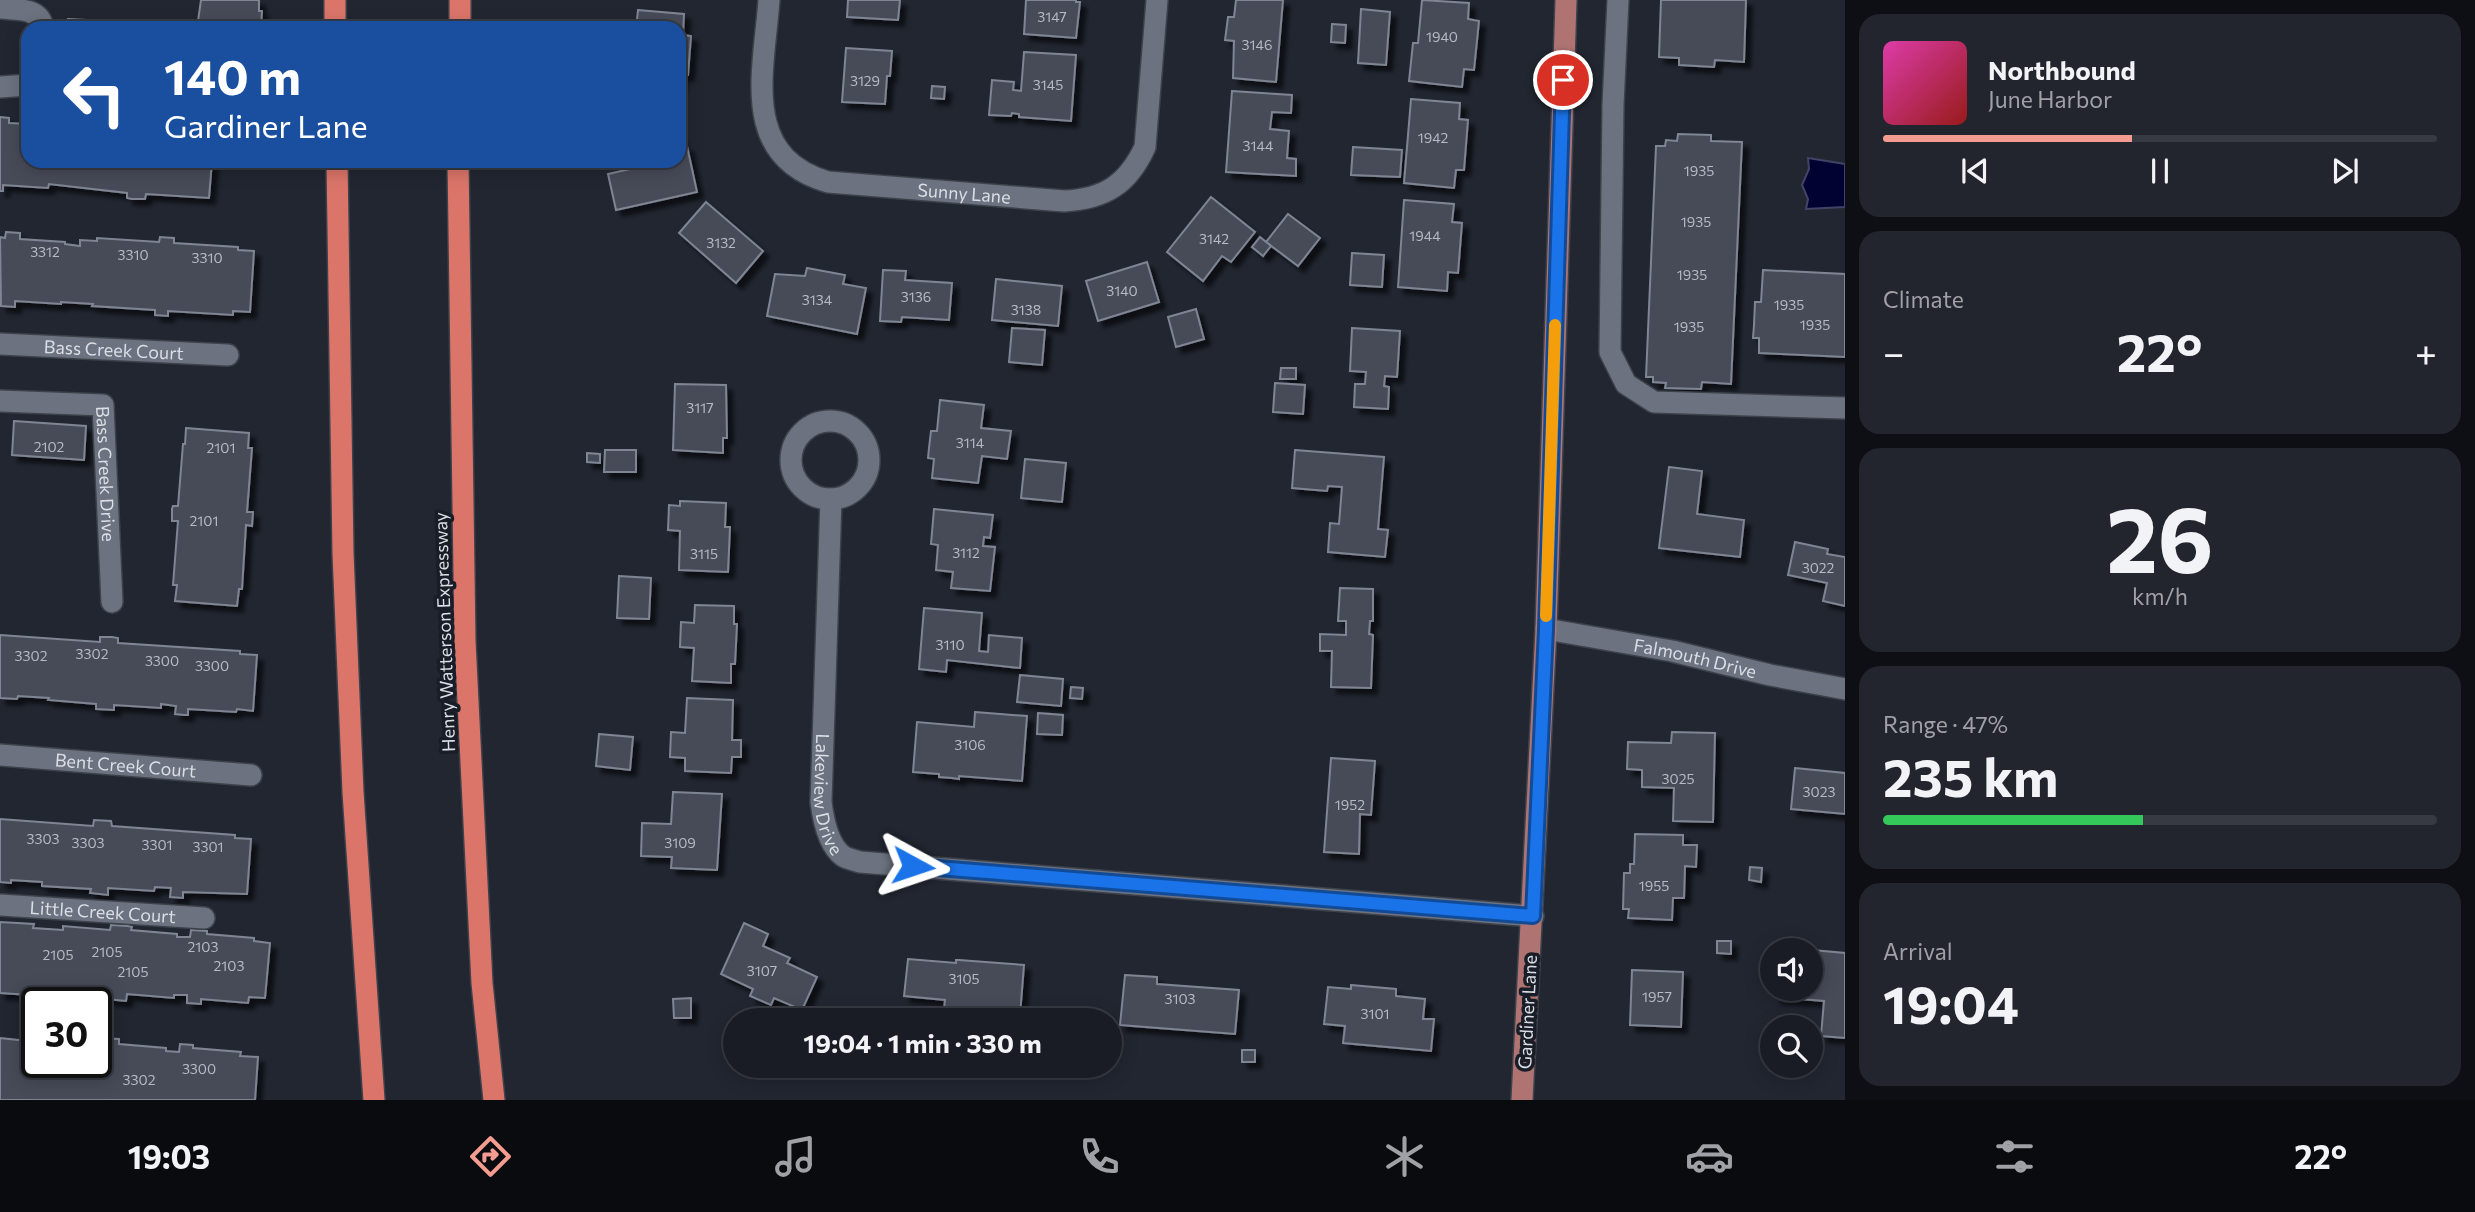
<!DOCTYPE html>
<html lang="en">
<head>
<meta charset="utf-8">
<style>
	:root { --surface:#191c25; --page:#22252d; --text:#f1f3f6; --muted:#9fa1a7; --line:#373a42; --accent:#f59c91 }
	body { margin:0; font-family:Commissioner,sans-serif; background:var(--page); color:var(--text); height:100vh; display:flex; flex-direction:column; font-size:26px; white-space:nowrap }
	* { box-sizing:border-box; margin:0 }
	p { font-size:23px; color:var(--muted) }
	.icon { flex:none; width:38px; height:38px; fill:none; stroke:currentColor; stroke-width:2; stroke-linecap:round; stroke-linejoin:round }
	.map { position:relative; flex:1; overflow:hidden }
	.details { display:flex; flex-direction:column; gap:14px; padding:14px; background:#0e0f14; width:630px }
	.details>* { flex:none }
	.guide { position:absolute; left:21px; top:21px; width:665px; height:147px; border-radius:21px; box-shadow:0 4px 18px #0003,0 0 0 2px var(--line); background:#1a4fa0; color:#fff; overflow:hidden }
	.fabs { position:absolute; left:1760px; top:938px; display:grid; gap:14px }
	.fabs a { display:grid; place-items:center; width:63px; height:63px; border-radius:50%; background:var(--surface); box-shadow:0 4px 18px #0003,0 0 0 2px var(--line); font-size:35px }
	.speed { position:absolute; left:21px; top:987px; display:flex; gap:14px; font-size:35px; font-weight:700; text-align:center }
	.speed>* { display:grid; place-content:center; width:91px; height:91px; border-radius:50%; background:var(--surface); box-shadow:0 4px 18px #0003,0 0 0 2px var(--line); line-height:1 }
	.speed .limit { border:4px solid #111; border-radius:10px; background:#fff; color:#111 }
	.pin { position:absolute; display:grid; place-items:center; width:60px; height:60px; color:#fff; margin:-30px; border:4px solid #fff; border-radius:50%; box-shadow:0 2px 7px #0007 }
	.me { position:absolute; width:77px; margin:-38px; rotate:95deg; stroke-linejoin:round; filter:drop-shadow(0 0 5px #0008) }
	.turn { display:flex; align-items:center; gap:24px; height:147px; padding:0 28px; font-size:32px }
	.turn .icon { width:91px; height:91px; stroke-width:2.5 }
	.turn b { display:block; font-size:49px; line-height:60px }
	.big { font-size:52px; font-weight:700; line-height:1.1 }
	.details .tile { flex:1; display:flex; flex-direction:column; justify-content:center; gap:10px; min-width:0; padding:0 24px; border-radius:21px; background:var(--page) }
	.details .dial { align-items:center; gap:0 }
	.dial b { font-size:91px; line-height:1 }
	.song { display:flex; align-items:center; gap:21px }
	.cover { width:84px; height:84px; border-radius:10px; background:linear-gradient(135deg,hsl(320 70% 55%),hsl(0 70% 35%)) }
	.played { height:7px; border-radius:4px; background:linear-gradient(90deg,var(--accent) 45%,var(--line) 45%) }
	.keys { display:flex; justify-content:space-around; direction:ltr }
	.heat { display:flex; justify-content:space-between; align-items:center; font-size:38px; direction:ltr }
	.charge { height:10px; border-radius:5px; background:linear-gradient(90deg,#34c759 47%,var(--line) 0) }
	.trip { position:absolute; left:723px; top:1008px; width:399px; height:70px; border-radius:35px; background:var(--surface); box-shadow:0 4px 18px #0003,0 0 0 2px var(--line); font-weight:700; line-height:70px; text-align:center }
	.menu { display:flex; height:112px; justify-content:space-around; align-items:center; background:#0a0b0f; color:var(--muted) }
	.menu .icon { width:49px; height:49px }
	.menu .selected { color:var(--accent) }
	.menu b { font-size:32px; color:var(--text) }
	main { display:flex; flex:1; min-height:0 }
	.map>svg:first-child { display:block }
	.water { fill:#010231; stroke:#424467; stroke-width:2 }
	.building { fill:#464c58; stroke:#7f8593; stroke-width:2; filter:url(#shadow) }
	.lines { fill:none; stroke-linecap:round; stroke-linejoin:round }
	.minor-casing { stroke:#3d414a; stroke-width:24 }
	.major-casing { stroke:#3d414a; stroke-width:24 }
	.highway-casing { stroke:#3d414a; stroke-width:24 }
	.minor { stroke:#6c727f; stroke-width:21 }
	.major { stroke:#af7472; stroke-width:21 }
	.highway { stroke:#db756a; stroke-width:21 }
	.route-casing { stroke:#114b97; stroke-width:18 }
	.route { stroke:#1a73e8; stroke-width:12 }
	.slow { stroke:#f59e0b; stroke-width:12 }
	.labels { text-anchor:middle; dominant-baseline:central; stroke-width:7; stroke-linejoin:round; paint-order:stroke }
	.number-label { font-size:14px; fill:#b6bac2 }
	.street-label { font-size:18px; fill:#dbdee6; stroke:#181d27 }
</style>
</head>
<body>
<main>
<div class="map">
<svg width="1845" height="1100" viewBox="0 0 1845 1100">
	<defs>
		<filter id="shadow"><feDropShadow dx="6" dy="6" stdDeviation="2" flood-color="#0009"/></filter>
	</defs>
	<rect width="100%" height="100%" fill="#212631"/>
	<polygon class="water" points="1808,158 1845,164 1845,207 1806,209 1808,199 1802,185 1809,169"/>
	<g class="building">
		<polygon points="201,0 259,0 259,11 262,11 261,28 197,28"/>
		<polygon points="848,0 900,0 898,20 847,17"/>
		<polygon points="1026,0 1076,0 1076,2 1080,2 1076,38 1024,34"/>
		<polygon points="1236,0 1283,0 1276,82 1233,78 1234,41 1225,40 1228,17 1234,17"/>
		<polygon points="1422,0 1469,3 1468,19 1479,21 1474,70 1464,69 1462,87 1409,81 1413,43 1418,43"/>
		<polygon points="1661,0 1746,0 1744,62 1715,60 1714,67 1679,65 1679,58 1659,57"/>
		<polygon points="1361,9 1390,12 1386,65 1358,63"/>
		<polygon points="638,10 684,14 683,35 691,36 688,75 681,75 679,89 679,28 636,28"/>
		<polygon points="68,19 106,21 106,28 68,28"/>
		<polygon points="1332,24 1346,25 1345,43 1331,42"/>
		<polygon points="846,48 892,51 890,76 887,76 885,104 842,102"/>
		<polygon points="1024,52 1076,55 1071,121 1019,117 1019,114 1012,113 1011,116 989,115 992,80 1014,82 1013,90 1021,91"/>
		<polygon points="932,86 945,87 944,99 931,98"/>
		<polygon points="1232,91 1292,95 1291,113 1272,112 1270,129 1289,131 1287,158 1296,159 1296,176 1226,172"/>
		<polygon points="1411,99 1460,103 1459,119 1468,120 1464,170 1456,170 1454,188 1404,183"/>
		<polygon points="0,117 9,118 9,123 28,124 28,161 212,161 209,198 146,194 145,199 132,199 127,198 127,193 49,184 48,188 3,185 3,191 0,191"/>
		<polygon points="679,133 682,147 687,146 697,192 616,210 608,174 639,167 638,161 679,161"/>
		<polygon points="1678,134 1711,135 1711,141 1742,142 1731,384 1702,382 1701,389 1665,388 1666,383 1653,382 1653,377 1646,377 1656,146 1665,146 1666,140 1677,141"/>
		<polygon points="1353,147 1402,150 1400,177 1351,175"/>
		<polygon points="1211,197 1255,232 1231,262 1222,256 1203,281 1167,252"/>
		<polygon points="1404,200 1454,204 1452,222 1462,223 1458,273 1448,272 1447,291 1398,287"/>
		<polygon points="706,202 763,251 736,283 679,233"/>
		<polygon points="1288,214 1320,238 1298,266 1266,242"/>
		<polygon points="6,232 20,233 20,239 65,242 65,244 80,246 80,240 97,241 97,238 159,242 160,237 174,238 174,243 238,247 238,250 254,251 250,312 233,311 233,315 168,311 168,316 155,315 155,310 92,306 93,304 61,302 61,304 15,301 15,307 1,306 0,237 5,238"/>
		<polygon points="1260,237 1271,246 1263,256 1252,247"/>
		<polygon points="1352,253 1384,255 1382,287 1350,285"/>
		<polygon points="1147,262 1159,302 1098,321 1086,281"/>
		<polygon points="807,268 845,275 843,284 866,288 857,334 767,316 775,274 805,276"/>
		<polygon points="883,270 906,271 905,280 952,283 949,320 902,317 901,322 880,321"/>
		<polygon points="1763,270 1845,274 1845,357 1759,353 1759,338 1753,338 1754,325 1755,302 1761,302"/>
		<polygon points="996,279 1062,286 1058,326 992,320"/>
		<polygon points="1196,309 1204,339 1176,347 1168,317"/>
		<polygon points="1012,328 1045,330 1042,365 1009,362"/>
		<polygon points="1352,328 1400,331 1397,377 1385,376 1384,386 1389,387 1388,409 1354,407 1355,384 1365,384 1366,372 1350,371"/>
		<polygon points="1281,368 1296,368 1296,379 1280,379"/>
		<polygon points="1275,383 1305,385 1303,414 1273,412"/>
		<polygon points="675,384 726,385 727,438 723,438 723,453 673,450"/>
		<polygon points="940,400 984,405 981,428 1011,431 1007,459 982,456 978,483 932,478 934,459 928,458 929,448 931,431 937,431"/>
		<polygon points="14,421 86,426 84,460 12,455"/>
		<polygon points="186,428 249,433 248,448 252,448 247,512 253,512 252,526 246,525 242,589 239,589 237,606 175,601 177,585 173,585 178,521 172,521 172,509 173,506 178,506 183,444 185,444"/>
		<polygon points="605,450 636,450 636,472 604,472"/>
		<polygon points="1295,450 1384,457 1378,529 1388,530 1385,557 1328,552 1330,523 1339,524 1342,487 1328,486 1327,491 1292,488"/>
		<polygon points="587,453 600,454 600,463 587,462"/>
		<polygon points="1025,459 1066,463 1062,502 1021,498"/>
		<polygon points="1669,467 1702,471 1697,514 1744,520 1740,557 1659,548"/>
		<polygon points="680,501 726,503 725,527 730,527 728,572 679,570 680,531 668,530 669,505 680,506"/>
		<polygon points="934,509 993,515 990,538 984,537 983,546 995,547 990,591 951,588 953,572 936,570 938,545 931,544"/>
		<polygon points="1795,542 1828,549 1827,554 1845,557 1845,606 1823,601 1827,583 1788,575"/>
		<polygon points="619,576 651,578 649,619 617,618"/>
		<polygon points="1340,588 1373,589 1373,621 1370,621 1369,634 1373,635 1371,688 1331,687 1332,651 1320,651 1320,634 1346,635 1346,621 1338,621"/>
		<polygon points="695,605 734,606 734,624 737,624 735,664 731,664 731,683 692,681 694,648 680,647 681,622 694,623"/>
		<polygon points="924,608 982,613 979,651 988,652 989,635 1022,638 1020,668 947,660 946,672 919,669"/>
		<polygon points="0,635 100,642 100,637 112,637 118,638 118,643 240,651 240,654 257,655 253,711 237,709 236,712 188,709 188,715 184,715 175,714 176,706 161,704 161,708 114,705 114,710 96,709 96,704 48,700 49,698 18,696 17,699 0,698"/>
		<polygon points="1020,675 1063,679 1061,706 1017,702"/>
		<polygon points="1071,687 1083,688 1082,699 1070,698"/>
		<polygon points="687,698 733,700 732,740 741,740 741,757 732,757 731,773 685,771 685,758 670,757 671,732 685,733"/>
		<polygon points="975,712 1027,716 1022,781 959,776 959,779 952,778 939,777 939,774 913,772 917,722 974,727"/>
		<polygon points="1038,713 1063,715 1062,735 1037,734"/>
		<polygon points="1672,732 1715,733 1713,822 1673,821 1674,788 1642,787 1642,770 1627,769 1628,742 1671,743"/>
		<polygon points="599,734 633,737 630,770 596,766"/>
		<polygon points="1331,758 1375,761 1371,815 1360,814 1359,854 1324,852"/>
		<polygon points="1795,768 1845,773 1845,814 1791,809"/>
		<polygon points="673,792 722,794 717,870 671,868 672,857 641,856 642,823 671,824"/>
		<polygon points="0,819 93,826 94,820 111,821 112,826 235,835 235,838 251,839 247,894 183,892 183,898 170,897 171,888 155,887 154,891 108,888 108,895 90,893 91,889 42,886 42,882 11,880 11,883 0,882"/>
		<polygon points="1635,834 1683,835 1683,845 1697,845 1696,867 1685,866 1684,898 1673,898 1672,920 1628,918 1629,909 1623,909 1624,873 1630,873 1630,864 1634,864"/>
		<polygon points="1750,867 1762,868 1761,882 1749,880"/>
		<polygon points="0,922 34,924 33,928 63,930 63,926 110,930 111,925 128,926 132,927 131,930 177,934 177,937 190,937 191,930 207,931 207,934 254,938 254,941 270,943 265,998 249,997 248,1003 201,999 201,1004 187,1003 187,995 174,995 174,998 127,994 126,1001 106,999 107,994 59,990 59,987 46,986 45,992 30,991 30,995 0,993"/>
		<polygon points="744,923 768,934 763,946 790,958 787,963 817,977 802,1010 774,998 771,1005 750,996 753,989 721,974"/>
		<polygon points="1717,941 1731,941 1731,954 1717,953"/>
		<polygon points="1779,947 1845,953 1845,1038 1821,1036 1824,1001 1775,997 1776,989 1811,989 1811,950 1779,950"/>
		<polygon points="908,959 956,963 956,960 959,960 1024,965 1020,1015 944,1009 945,1000 904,996"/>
		<polygon points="1632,970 1683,972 1681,1027 1630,1025"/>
		<polygon points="1125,975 1157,977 1157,984 1239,990 1235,1034 1120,1025"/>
		<polygon points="1351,985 1396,989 1396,996 1425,999 1423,1019 1434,1019 1431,1051 1343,1043 1345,1026 1324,1024 1328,987 1351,989"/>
		<polygon points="691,998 691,1018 674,1018 673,999"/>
		<polygon points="0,1038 37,1042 37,1062 96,1062 96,1044 99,1044 100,1038 119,1039 119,1044 166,1048 166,1051 179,1052 180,1044 193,1045 193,1048 241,1052 240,1056 258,1057 255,1100 0,1100"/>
		<rect x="1242" y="1050" width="13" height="12"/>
	</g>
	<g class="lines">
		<defs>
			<g id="minor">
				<path id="s1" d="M769 0C764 71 739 156 828 182L1064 201C1105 199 1128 184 1145 147L1157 0"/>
				<polyline points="1618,0 1613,105 1610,352 1626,384 1654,402 1845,408"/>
				<path d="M0 8C17 10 40 7 43 28"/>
				<polyline points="0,87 28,85"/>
				<path id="s2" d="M0 344 228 355"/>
				<path id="s3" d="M0 401 103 405 112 602"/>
				<circle cx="830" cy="460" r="39"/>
				<path id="s4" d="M831 499 821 802C823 818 828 845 843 856 847 859 855 860 860 862L1533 916"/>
				<path id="s5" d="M1546 629 1672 651 1770 675 1845 689"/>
				<path id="s6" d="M0 755 251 775"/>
				<path id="s7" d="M0 905 204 918"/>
			</g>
			<polyline id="major" points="1522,1100 1546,629 1566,0"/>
			<g id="highway">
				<polyline points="335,28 335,0"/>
				<polyline points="460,28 460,0"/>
				<polyline points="337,161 343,553 353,792 374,1100"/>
				<polyline points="458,161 465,641 482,983 494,1100"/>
			</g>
		</defs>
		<use href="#minor" class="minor-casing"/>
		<use href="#major" class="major-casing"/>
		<use href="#highway" class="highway-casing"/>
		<use href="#minor" class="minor"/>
		<use href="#major" class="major"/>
		<use href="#highway" class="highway"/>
	</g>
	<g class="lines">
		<defs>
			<polyline id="route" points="913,866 1533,916 1546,629 1563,80"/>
		</defs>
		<use href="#route" class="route-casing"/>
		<use href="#route" class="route"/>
		<polyline class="slow" points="1546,616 1555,325"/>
	</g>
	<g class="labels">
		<g class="number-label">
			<text x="1052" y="16">3147</text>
			<text x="1442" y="36">1940</text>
			<text x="1257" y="44">3146</text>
			<text x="865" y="80">3129</text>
			<text x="1048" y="84">3145</text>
			<text x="1433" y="137">1942</text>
			<text x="1258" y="145">3144</text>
			<text x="1699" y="170">1935</text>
			<text x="1696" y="221">1935</text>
			<text x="1425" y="235">1944</text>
			<text x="1214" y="238">3142</text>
			<text x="721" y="242">3132</text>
			<text x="45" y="251">3312</text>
			<text x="133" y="254">3310</text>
			<text x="207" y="257">3310</text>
			<text x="1692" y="274">1935</text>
			<text x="1122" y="290">3140</text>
			<text x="916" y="296">3136</text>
			<text x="817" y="299">3134</text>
			<text x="1789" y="304">1935</text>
			<text x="1026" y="309">3138</text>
			<text x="1815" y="324">1935</text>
			<text x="1689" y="326">1935</text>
			<text x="700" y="407">3117</text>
			<text x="970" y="442">3114</text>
			<text x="49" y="446">2102</text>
			<text x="221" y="447">2101</text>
			<text x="204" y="520">2101</text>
			<text x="966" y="552">3112</text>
			<text x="704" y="553">3115</text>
			<text x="1818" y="567">3022</text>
			<text x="950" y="644">3110</text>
			<text x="92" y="653">3302</text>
			<text x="31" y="655">3302</text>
			<text x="162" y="660">3300</text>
			<text x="212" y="665">3300</text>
			<text x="970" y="744">3106</text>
			<text x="1678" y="778">3025</text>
			<text x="1819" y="791">3023</text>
			<text x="1350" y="804">1952</text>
			<text x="43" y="838">3303</text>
			<text x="88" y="842">3303</text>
			<text x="680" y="842">3109</text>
			<text x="157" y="844">3301</text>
			<text x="208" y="846">3301</text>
			<text x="1654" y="885">1955</text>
			<text x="203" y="946">2103</text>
			<text x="107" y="951">2105</text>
			<text x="58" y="954">2105</text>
			<text x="229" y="965">2103</text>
			<text x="762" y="970">3107</text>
			<text x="133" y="971">2105</text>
			<text x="964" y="978">3105</text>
			<text x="1657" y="996">1957</text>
			<text x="1180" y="998">3103</text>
			<text x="1375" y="1013">3101</text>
			<text x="199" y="1068">3300</text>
			<text x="139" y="1079">3302</text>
		</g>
		<g class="street-label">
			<text stroke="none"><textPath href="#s1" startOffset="350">Sunny Lane</textPath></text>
			<text stroke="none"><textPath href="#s2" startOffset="114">Bass Creek Court</textPath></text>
			<text stroke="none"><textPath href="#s3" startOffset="172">Bass Creek Drive</textPath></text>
			<text transform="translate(444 632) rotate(-92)">Henry Watterson Expressway</text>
			<text stroke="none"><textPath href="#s5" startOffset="152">Falmouth Drive</textPath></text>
			<text stroke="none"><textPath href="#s6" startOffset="126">Bent Creek Court</textPath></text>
			<text stroke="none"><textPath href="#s4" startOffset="296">Lakeview Drive</textPath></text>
			<text stroke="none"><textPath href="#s7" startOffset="103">Little Creek Court</textPath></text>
			<text transform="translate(1527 1012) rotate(-87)">Gardiner Lane</text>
		</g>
	</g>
</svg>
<div class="fabs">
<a><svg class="icon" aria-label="sound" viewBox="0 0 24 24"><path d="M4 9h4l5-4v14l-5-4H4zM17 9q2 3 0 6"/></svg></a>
<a><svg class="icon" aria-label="search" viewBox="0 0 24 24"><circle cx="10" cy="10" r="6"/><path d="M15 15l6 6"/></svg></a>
</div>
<div class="speed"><div class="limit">30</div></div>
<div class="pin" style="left:1563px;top:80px;background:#d93025"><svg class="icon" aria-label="arrive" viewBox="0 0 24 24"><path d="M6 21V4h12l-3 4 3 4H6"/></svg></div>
<svg class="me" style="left:913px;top:866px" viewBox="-20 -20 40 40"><path d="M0-17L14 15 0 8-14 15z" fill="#1a73e8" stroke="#fff" stroke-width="4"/></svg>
<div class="trip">19:04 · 1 min · 330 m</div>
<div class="guide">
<div class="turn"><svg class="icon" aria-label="left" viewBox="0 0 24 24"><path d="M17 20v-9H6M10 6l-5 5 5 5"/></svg><div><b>140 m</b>Gardiner Lane</div></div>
</div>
</div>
<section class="details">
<div class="tile">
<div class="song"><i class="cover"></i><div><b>Northbound</b><p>June Harbor</p></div></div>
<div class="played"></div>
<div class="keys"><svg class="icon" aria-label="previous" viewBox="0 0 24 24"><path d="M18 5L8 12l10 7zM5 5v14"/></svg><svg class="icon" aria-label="pause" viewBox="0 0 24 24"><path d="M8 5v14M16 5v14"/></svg><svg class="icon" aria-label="next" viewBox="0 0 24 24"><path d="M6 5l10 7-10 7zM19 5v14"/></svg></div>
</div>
<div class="tile"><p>Climate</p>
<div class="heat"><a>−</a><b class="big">22°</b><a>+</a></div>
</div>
<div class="tile dial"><b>26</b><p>km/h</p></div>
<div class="tile"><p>Range · 47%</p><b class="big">235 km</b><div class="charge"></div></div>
<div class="tile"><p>Arrival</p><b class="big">19:04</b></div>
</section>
</main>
<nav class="menu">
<b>19:03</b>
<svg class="icon selected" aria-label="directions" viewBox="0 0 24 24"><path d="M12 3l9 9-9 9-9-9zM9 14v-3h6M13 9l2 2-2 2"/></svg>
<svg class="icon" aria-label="music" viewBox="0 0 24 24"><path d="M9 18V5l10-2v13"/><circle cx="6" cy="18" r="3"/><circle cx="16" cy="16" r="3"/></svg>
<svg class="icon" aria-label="phone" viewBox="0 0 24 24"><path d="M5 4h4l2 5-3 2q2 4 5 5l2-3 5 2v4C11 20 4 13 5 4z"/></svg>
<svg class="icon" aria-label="climate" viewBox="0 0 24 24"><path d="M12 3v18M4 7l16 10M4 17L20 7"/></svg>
<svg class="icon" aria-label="car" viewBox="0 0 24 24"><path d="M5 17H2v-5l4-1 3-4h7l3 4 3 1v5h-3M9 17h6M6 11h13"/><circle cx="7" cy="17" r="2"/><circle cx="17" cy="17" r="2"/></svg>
<svg class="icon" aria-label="filters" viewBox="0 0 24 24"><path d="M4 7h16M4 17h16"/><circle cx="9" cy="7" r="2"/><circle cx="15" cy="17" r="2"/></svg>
<b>22°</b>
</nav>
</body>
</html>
